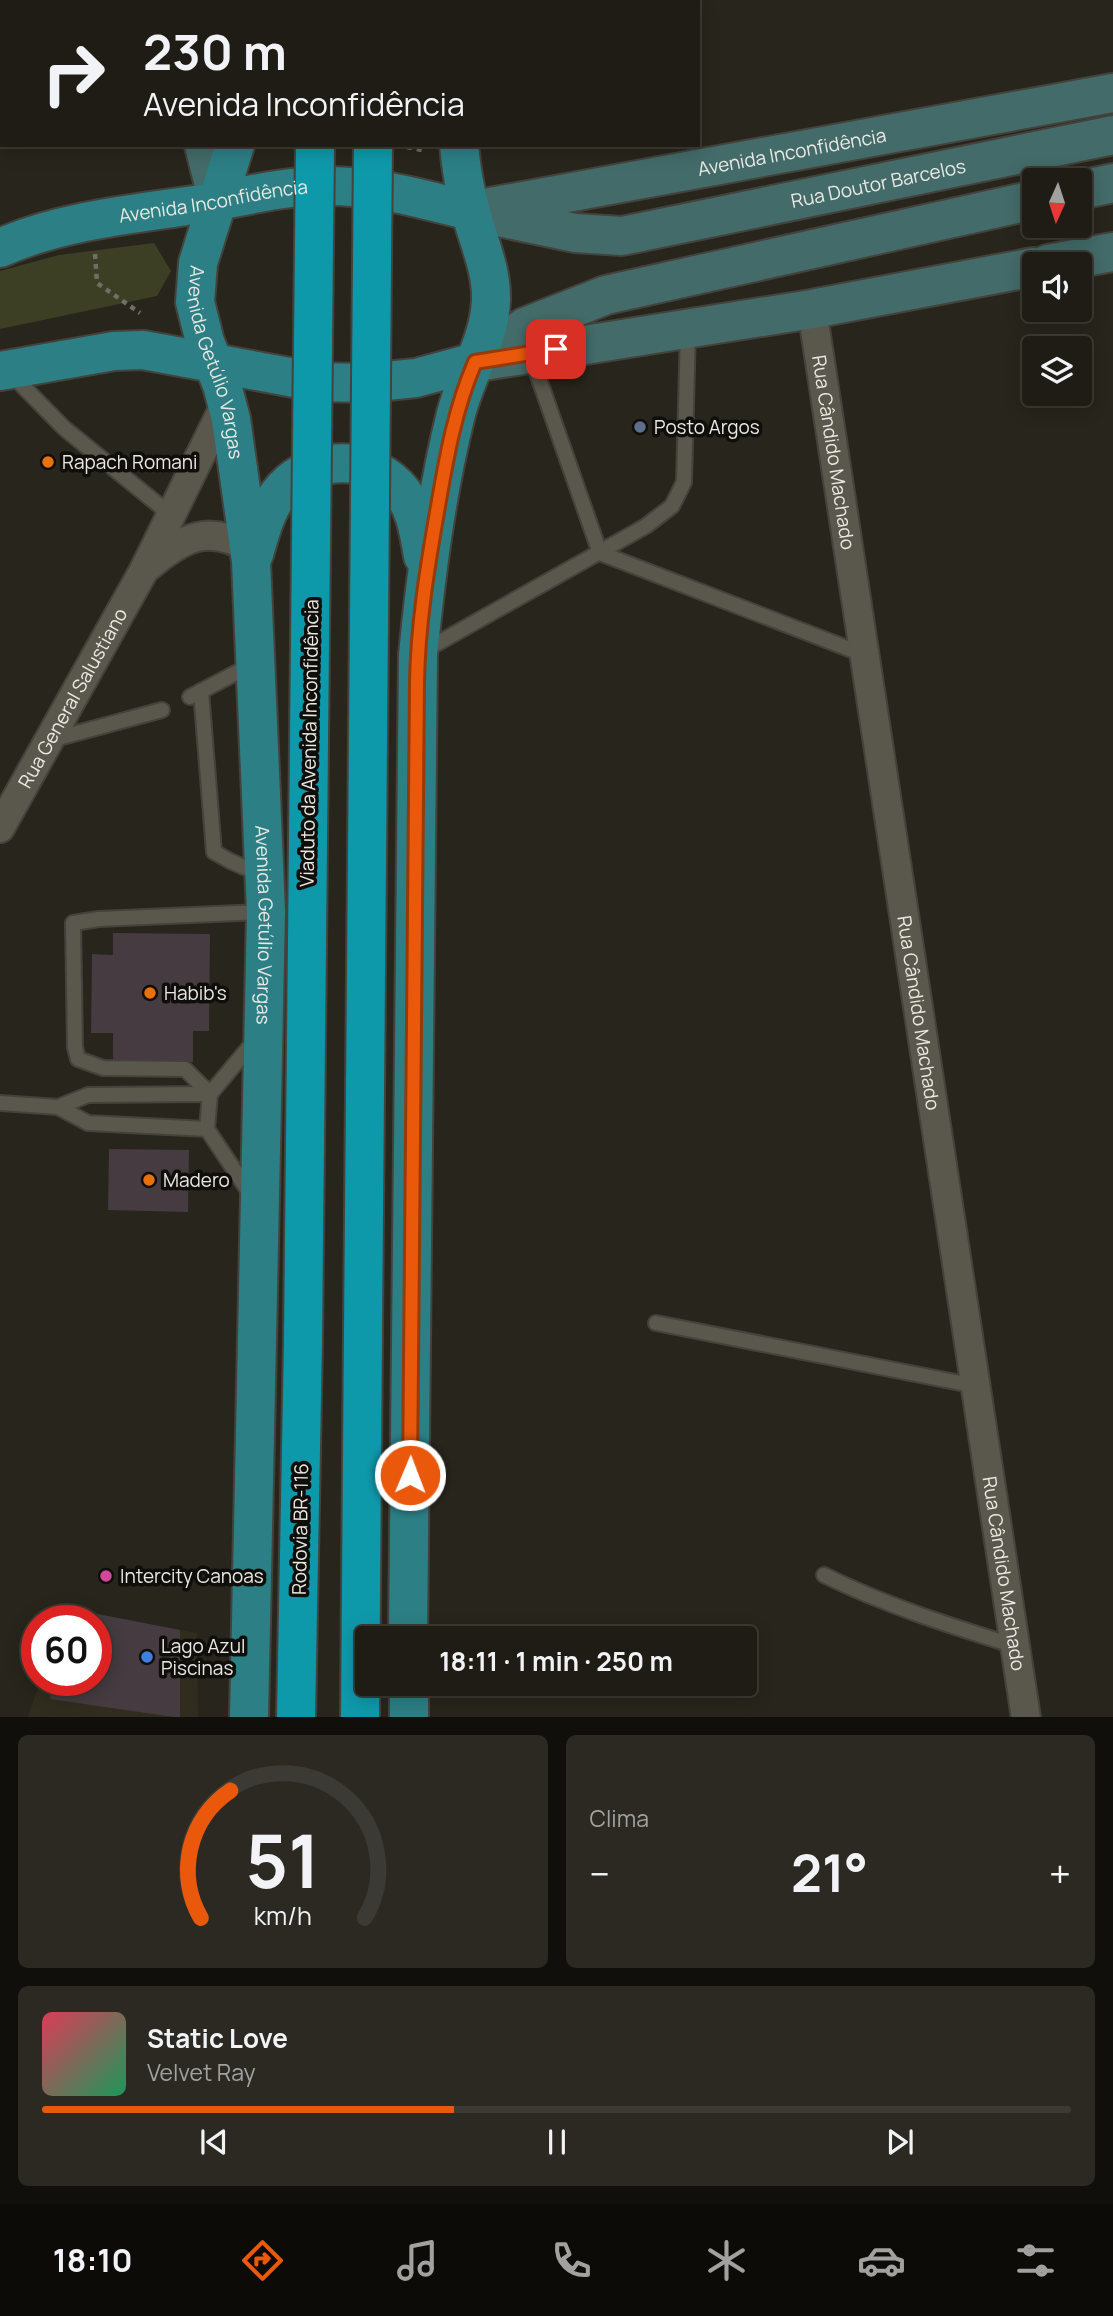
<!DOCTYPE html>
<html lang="pt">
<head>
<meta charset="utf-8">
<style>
	:root { --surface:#1e1c15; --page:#2b2922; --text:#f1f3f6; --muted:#a1a1a0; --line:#3c3a34; --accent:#ea580c }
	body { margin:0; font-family:Manrope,sans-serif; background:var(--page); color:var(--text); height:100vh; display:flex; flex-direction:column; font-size:26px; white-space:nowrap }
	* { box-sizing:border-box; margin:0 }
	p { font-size:23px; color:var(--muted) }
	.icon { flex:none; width:38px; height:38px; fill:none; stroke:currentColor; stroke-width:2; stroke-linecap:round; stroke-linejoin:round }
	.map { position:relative; height:1717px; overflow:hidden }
	.side { display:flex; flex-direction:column; gap:18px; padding:18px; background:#100f0c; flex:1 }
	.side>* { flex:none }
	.guide { position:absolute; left:0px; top:0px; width:700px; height:147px; box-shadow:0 4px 18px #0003,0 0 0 2px var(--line); background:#1e1c15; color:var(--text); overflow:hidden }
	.needle { width:46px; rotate:183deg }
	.fabs { position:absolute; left:1022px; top:168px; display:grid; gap:14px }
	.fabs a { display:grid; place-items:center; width:70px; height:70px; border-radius:7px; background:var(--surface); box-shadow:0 4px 18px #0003,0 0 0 2px var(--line); font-size:35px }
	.speed { position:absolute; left:21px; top:1605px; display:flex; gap:14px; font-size:35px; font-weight:700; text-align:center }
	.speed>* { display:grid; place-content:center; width:91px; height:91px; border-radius:50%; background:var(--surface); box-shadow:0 4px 18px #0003,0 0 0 2px var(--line); line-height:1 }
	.speed .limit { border:10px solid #d22; background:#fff; color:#111 }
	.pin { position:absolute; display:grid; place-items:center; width:60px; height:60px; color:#fff; margin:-30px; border-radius:14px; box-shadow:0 4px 10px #0006 }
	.me { position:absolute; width:77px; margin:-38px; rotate:1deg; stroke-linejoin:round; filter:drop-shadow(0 0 5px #0008) }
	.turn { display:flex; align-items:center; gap:24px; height:147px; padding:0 28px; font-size:32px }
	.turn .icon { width:91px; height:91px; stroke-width:2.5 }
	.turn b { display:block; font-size:49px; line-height:60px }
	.big { font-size:52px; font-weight:700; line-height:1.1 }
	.side .card { flex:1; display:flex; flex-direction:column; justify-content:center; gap:10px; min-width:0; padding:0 24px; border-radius:10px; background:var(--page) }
	.side .dial { align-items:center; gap:0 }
	.dial svg { height:182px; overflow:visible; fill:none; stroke:var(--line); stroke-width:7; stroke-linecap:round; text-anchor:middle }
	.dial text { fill:var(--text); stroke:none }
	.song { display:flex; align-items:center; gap:21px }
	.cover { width:84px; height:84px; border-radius:10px; background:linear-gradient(135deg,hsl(350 70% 55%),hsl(150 70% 35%)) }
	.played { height:7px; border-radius:4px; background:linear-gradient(90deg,var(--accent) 40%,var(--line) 40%) }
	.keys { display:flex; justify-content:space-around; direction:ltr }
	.heat { display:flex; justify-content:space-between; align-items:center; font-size:38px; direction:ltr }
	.side .tiles { flex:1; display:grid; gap:18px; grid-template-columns:1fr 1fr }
	.card:last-child { grid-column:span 2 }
	.trip { position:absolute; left:355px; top:1626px; width:402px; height:70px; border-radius:7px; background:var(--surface); box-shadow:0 4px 18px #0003,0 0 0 2px var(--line); font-weight:700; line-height:70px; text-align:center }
	.dock { display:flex; height:112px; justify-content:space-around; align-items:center; background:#0c0b08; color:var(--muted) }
	.dock .icon { width:49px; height:49px }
	.dock .selected { color:var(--accent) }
	.dock b { font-size:32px; color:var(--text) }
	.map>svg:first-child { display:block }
	.built { fill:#312d1e }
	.green { fill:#3d3f25 }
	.building { fill:#453b40 }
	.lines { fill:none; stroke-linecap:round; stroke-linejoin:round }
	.service-casing { stroke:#44423c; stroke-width:18 }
	.minor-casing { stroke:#44423c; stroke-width:32 }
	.secondary-casing { stroke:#44423c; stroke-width:42 }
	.primary-casing { stroke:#44423c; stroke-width:42 }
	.motorway-casing { stroke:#44423c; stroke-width:42 }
	.path { stroke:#706e66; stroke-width:4.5; stroke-dasharray:5 5; stroke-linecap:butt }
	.service { stroke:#5a574d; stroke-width:14 }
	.minor { stroke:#5a574d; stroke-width:28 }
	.secondary { stroke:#436b69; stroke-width:38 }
	.primary { stroke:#2c7f85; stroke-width:38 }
	.motorway { stroke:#0e99ab; stroke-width:38 }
	.motorway-bridge-casing { stroke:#44423c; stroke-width:42; stroke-linecap:butt }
	.motorway-bridge { stroke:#0e99ab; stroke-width:38 }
	.route-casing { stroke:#983908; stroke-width:18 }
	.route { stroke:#ea580c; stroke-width:12 }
	.service-dot { fill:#5c6f8a; stroke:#0f0e0a; stroke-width:2.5 }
	.food-dot { fill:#e8710a; stroke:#0f0e0a; stroke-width:2.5 }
	.hotel-dot { fill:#d1479c; stroke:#0f0e0a; stroke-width:2.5 }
	.shop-dot { fill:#3f7fe0; stroke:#0f0e0a; stroke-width:2.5 }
	.labels { text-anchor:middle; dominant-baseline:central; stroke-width:7; stroke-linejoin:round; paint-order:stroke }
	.street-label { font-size:19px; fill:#e9e8e2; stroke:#0f0e0a }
	.poi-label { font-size:19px; fill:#e9e8e2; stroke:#0f0e0a; text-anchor:start }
</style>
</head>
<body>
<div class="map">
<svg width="1113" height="1718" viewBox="0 0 1113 1718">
	<rect width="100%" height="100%" fill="#28251c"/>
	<polygon class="built" points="66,1608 197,1633 198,1717 27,1718 41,1680 96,1680 96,1620 62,1620"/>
	<polygon class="green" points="154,243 171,271 157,296 0,329 0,271 59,255"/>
	<g class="building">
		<polygon points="113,933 210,934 209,1031 193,1031 193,1062 113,1061 113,1033 91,1033 92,954 113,955"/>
		<polygon points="109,1149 189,1150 188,1212 108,1210"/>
		<polygon points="82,1611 180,1630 180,1718 50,1699 54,1680 96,1680 96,1620 82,1620"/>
	</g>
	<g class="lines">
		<defs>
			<g id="service">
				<polyline points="531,356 600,553 865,655"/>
				<polyline points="10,373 64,428 171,515"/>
				<polyline points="422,652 646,526 672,506 684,482 688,329"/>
				<polyline points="201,691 214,852 230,861 260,874"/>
				<polyline points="190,697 251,665"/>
				<polyline points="51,740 162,710"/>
				<polyline points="210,1094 185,1069 103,1068 78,1059 75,1047 73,923 99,919 263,912"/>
				<polyline points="0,1103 58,1107 88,1123 207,1129"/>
				<polyline points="58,1107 88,1095 210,1094"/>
				<polyline points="251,1195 207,1129 210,1094 256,1039"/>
				<polyline points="656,1323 976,1386"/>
				<path d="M824 1575C884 1605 951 1626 1015 1646"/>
			</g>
			<g id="minor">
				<path id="s1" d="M812 309 1026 1718"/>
				<path d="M149 566C182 538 209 523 250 549"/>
				<path id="s2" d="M0 828 144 570 227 401"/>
			</g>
			<g id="secondary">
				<polyline points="163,0 163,2"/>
				<polyline points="204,145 218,201"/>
				<polyline points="1080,190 1113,183"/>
				<path id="s3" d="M485 208 1113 93"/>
				<path id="s4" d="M470 211 575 233 622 236 1113 135"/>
				<polyline points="1048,264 1113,252"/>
				<polyline points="484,361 812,309 1034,267"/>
				<polyline points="475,362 525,327 606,295 1034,200"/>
			</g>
			<g id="primary">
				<polyline points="255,0 256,2"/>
				<polyline points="442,2 443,0"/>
				<path id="s5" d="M235 145 198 263 195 302 205 342 222 385 231 419 251 561 266 912 249 1718"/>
				<path id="s6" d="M0 248C62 220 141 213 208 203 246 196 284 186 324 186 374 185 422 199 470 211"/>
				<polyline points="0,371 114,351 143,350 316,382 366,383 416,378 475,362"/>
				<path d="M254 554C260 534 265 512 278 495 306 457 363 452 397 486 415 504 419 532 423 556"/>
				<path d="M408 1638 418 655C426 575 436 495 455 418 464 378 489 343 491 301 492 270 479 243 471 213 465 191 461 168 459 145"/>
				<polyline points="409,1684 409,1718"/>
			</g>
			<g id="motorway">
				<polyline points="316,2 316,0"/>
				<polyline points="375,2 375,0"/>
				<polyline points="296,1718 303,1341"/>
				<polyline points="360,1718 363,1331"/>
			</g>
		</defs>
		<use href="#service" class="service-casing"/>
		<use href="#minor" class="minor-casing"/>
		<use href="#secondary" class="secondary-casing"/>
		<use href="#primary" class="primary-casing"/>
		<use href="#motorway" class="motorway-casing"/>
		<g class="path">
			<polyline points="407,147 426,151"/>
			<polyline points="95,254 97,283 140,313"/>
		</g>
		<use href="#service" class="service"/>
		<use href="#minor" class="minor"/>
		<use href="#secondary" class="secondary"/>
		<use href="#primary" class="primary"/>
		<use href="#motorway" class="motorway"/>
		<defs>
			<g id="motorway-bridge">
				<polyline points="363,1331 373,145"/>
				<polyline points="303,1341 315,145"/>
			</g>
		</defs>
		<use href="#motorway-bridge" class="motorway-bridge-casing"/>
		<use href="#motorway-bridge" class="motorway-bridge"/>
	</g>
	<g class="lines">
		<defs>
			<path id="route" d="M410 1475 417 682C418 625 427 569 437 512 446 460 454 411 475 362L556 349"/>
		</defs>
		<use href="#route" class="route-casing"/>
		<use href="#route" class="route"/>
	</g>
	<circle class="service-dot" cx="640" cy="427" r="7"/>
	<g class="food-dot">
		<circle cx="48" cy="462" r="7"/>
		<circle cx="150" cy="993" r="7"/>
		<circle cx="149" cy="1180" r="7"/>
	</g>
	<circle class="hotel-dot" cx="106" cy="1576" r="7"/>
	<circle class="shop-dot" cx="147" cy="1657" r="7"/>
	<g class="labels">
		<g class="street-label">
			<text stroke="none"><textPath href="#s3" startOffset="312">Avenida Inconfidência</textPath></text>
			<text stroke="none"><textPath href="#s4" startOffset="416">Rua Doutor Barcelos</textPath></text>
			<text stroke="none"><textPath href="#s6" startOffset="219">Avenida Inconfidência</textPath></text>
			<text stroke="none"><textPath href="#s5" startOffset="226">Avenida Getúlio Vargas</textPath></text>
			<text stroke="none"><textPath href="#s1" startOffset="145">Rua Cândido Machado</textPath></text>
			<text stroke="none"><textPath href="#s2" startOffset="149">Rua General Salustiano</textPath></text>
			<text transform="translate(309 743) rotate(-89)">Viaduto da Avenida Inconfidência</text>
			<text stroke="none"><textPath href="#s5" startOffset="793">Avenida Getúlio Vargas</textPath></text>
			<text stroke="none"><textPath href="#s1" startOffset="712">Rua Cândido Machado</textPath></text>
			<text transform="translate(300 1529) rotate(-89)">Rodovia BR-116</text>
			<text stroke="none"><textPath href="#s1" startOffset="1279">Rua Cândido Machado</textPath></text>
		</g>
		<g class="poi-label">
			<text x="654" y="427">Posto Argos</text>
			<text x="62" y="462">Rapach Romani</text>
			<text x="164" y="993">Habib's</text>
			<text x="163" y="1180">Madero</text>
			<text x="120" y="1576">Intercity Canoas</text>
			<text x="161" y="1646">Lago Azul<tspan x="161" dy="22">Piscinas</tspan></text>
		</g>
	</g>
</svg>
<div class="fabs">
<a><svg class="needle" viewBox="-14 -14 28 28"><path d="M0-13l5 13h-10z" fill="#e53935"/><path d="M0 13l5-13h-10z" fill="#a1a1a0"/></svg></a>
<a><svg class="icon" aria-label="sound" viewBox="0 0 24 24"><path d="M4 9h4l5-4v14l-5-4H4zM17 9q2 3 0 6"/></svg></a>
<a><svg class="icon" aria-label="layers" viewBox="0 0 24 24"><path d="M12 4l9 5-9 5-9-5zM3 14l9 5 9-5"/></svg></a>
</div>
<div class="speed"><div class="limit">60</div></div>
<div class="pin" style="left:556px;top:349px;background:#d93025"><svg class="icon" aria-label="arrive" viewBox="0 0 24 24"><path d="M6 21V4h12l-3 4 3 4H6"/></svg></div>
<svg class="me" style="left:410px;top:1475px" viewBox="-20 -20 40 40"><circle r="17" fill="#ea580c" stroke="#fff" stroke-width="3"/><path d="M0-11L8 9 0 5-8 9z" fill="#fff"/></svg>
<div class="trip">18:11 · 1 min · 250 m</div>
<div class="guide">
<div class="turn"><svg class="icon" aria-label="right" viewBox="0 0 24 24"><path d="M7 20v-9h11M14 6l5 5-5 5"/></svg><div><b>230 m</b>Avenida Inconfidência</div></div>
</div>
</div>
<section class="side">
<div class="tiles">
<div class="card dial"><svg viewBox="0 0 100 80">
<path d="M14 69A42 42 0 1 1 86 69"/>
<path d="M14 69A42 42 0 0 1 27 13" stroke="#ea580c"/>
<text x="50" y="56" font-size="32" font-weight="700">51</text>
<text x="50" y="72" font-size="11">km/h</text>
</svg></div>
<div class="card"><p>Clima</p>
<div class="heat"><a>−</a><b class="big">21°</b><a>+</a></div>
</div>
<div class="card">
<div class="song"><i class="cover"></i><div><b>Static Love</b><p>Velvet Ray</p></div></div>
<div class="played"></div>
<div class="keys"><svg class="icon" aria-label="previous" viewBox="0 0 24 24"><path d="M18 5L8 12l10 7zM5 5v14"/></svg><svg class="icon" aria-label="pause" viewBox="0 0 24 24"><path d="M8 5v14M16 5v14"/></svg><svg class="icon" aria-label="next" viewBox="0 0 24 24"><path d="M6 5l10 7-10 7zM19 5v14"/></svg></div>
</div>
</div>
</section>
<nav class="dock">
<b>18:10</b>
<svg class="icon selected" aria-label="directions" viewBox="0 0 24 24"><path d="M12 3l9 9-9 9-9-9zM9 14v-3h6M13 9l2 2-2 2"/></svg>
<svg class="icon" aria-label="music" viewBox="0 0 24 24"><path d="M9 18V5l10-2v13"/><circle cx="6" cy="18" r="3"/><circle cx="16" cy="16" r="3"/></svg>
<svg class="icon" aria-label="phone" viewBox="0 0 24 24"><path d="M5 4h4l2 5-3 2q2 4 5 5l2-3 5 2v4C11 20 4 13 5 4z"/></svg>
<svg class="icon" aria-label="climate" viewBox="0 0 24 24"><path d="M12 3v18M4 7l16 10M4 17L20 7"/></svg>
<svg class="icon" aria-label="car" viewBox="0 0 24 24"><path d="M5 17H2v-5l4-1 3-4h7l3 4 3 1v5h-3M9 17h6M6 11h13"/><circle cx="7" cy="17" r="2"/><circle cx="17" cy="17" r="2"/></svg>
<svg class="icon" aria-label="filters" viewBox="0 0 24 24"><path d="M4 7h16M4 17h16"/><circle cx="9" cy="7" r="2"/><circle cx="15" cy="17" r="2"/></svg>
</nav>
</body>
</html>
